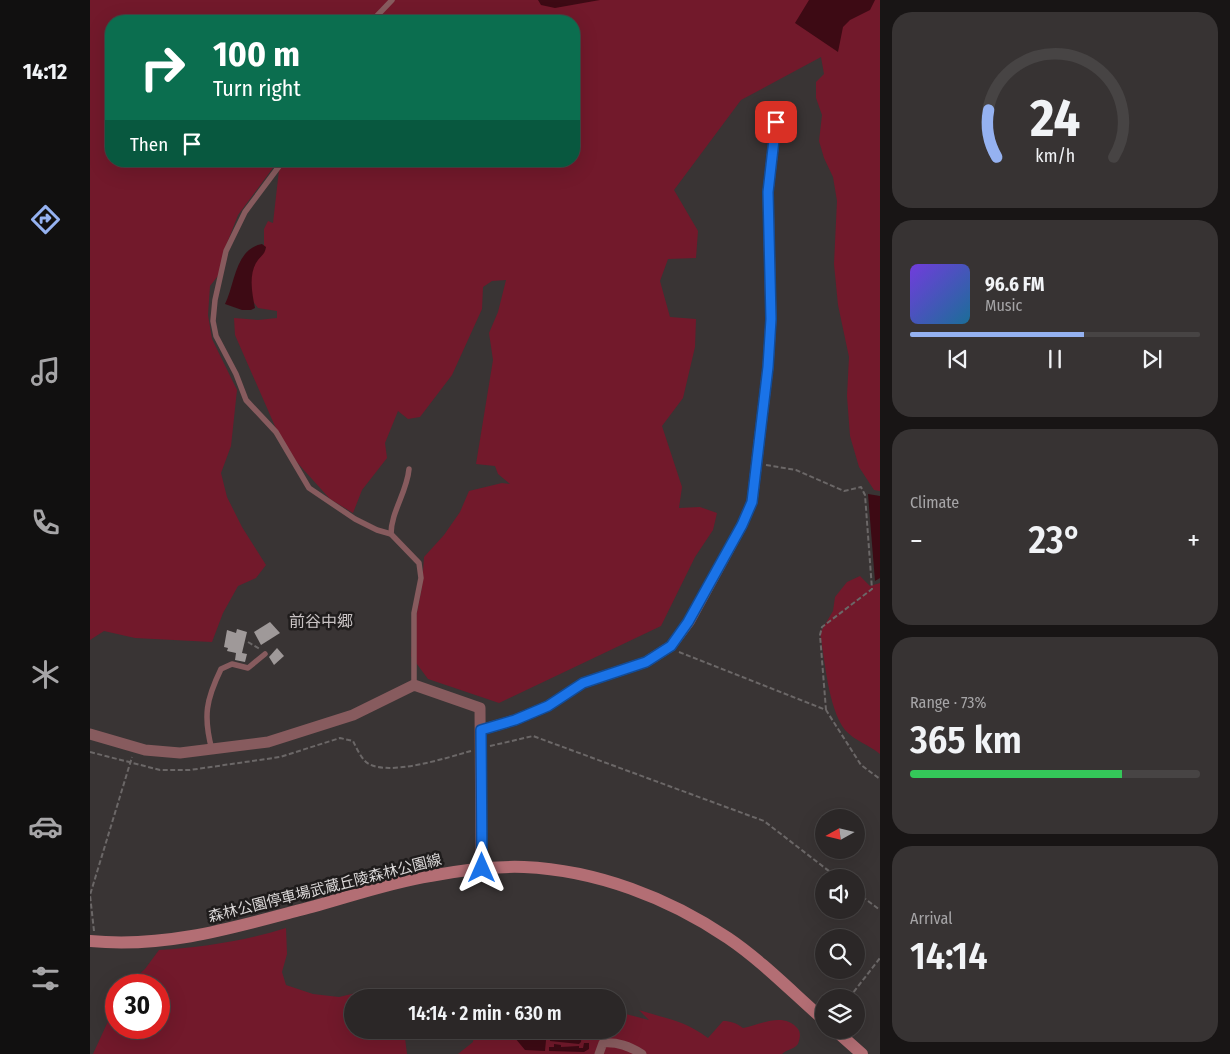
<!DOCTYPE html>
<html lang="en">
<head>
<meta charset="utf-8">
<style>
	:root { --surface:#2b2727; --page:#373333; --text:#f1f3f6; --muted:#a6a5a7; --line:#474444; --accent:#95b2f1 }
	body { margin:0; font-family:"Fira Sans Condensed","Noto Sans JP",sans-serif; background:var(--page); color:var(--text); height:100vh; display:flex; flex-direction:column; font-size:19px; white-space:nowrap }
	* { box-sizing:border-box; margin:0 }
	p { font-size:16px; color:var(--muted) }
	.icon { flex:none; width:28px; height:28px; fill:none; stroke:currentColor; stroke-width:2; stroke-linecap:round; stroke-linejoin:round }
	.map { position:relative; flex:1; overflow:hidden }
	.side { display:flex; flex-direction:column; gap:12px; padding:12px; background:#181515; width:350px }
	.side>* { flex:none }
	.guide { position:absolute; left:15px; top:15px; width:475px; height:152px; border-radius:20px; box-shadow:0 5px 20px #0002,0 0 0 1px var(--line); background:#0b6e4f; color:#fff; overflow:hidden }
	.needle { width:32px; rotate:262deg }
	.controls { position:absolute; left:725px; top:809px; display:grid; gap:10px }
	.controls a { display:grid; place-items:center; width:50px; height:50px; border-radius:50%; background:var(--surface); box-shadow:0 5px 20px #0002,0 0 0 1px var(--line); font-size:25px }
	.speed { position:absolute; left:15px; top:974px; display:flex; gap:10px; font-size:25px; font-weight:700; text-align:center }
	.speed>* { display:grid; place-content:center; width:65px; height:65px; border-radius:50%; background:var(--surface); box-shadow:0 5px 20px #0002,0 0 0 1px var(--line); line-height:1 }
	.speed .limit { border:8px solid #d22; background:#fff; color:#111 }
	.pin { position:absolute; display:grid; place-items:center; width:42px; height:42px; color:#fff; margin:-21px; border-radius:10px; box-shadow:0 2px 8px #0006 }
	.me { position:absolute; width:55px; margin:-28px; rotate:0deg; stroke-linejoin:round; filter:drop-shadow(0 0 4px #0008) }
	.turn { display:flex; align-items:center; gap:18px; height:105px; padding:0 25px; font-size:22px }
	.turn .icon { width:65px; height:65px; stroke-width:2.5 }
	.turn b { display:block; font-size:35px; line-height:42px }
	.then { display:flex; align-items:center; height:48px; padding:0 25px; background:#0003; gap:10px; font-size:19px }
	.big { font-size:38px; font-weight:600; line-height:1.1 }
	.side .card { flex:1; display:flex; flex-direction:column; justify-content:center; gap:8px; min-width:0; padding:0 18px; border-radius:20px; background:var(--page) }
	.side .dial { align-items:center; gap:0 }
	.dial svg { height:130px; overflow:visible; fill:none; stroke:var(--line); stroke-width:7; stroke-linecap:round; text-anchor:middle }
	.dial text { fill:var(--text); stroke:none }
	.song { display:flex; align-items:center; gap:15px }
	.cover { width:60px; height:60px; border-radius:8px; background:linear-gradient(135deg,hsl(260 70% 55%),hsl(200 70% 35%)) }
	.played { height:5px; border-radius:2px; background:linear-gradient(90deg,var(--accent) 60%,var(--line) 60%) }
	.keys { display:flex; justify-content:space-around; direction:ltr }
	.heat { display:flex; justify-content:space-between; align-items:center; font-size:28px; direction:ltr }
	.charge { height:8px; border-radius:4px; background:linear-gradient(90deg,#34c759 73%,var(--line) 0) }
	.trip { position:absolute; left:254px; top:989px; width:282px; height:50px; border-radius:25px; background:var(--surface); box-shadow:0 5px 20px #0002,0 0 0 1px var(--line); font-weight:600; line-height:50px; text-align:center }
	main { display:flex; flex:1; min-height:0 }
	.tabs { display:flex; flex-direction:column; width:90px; justify-content:space-around; align-items:center; background:#111010; color:var(--muted) }
	.tabs .icon { width:35px; height:35px }
	.tabs .on { color:var(--accent) }
	.tabs b { font-size:22px; color:var(--text) }
	.map>svg:first-child { display:block }
	.green { fill:#72192b }
	.water { fill:#3d0a14 }
	.building { fill:#9f9999 }
	.lines { fill:none; stroke-linecap:round; stroke-linejoin:round }
	.path { stroke:#6b6767; stroke-width:2; stroke-dasharray:5 2.5; stroke-linecap:butt }
	.service { stroke:#875b5e; stroke-width:5.5 }
	.pedestrian { stroke:#875b5e; stroke-width:9 }
	.minor { stroke:#875b5e; stroke-width:11 }
	.secondary { stroke:#b36e74; stroke-width:12 }
	.route-casing { stroke:#114b97; stroke-width:12 }
	.route { stroke:#1a73e8; stroke-width:9 }
	.labels { text-anchor:middle; dominant-baseline:central; stroke-width:5; stroke-linejoin:round; paint-order:stroke }
	.street-label { font-size:15px; fill:#dad7d7; stroke:#1f1c1c }
	.neighbourhood-label { font-size:16px; fill:#c9c3c4; stroke:#1f1c1c }
</style>
</head>
<body>
<main>
<nav class="tabs">
<b>14:12</b>
<svg class="icon on" aria-label="directions" viewBox="0 0 24 24"><path d="M12 3l9 9-9 9-9-9zM9 14v-3h6M13 9l2 2-2 2"/></svg>
<svg class="icon" aria-label="music" viewBox="0 0 24 24"><path d="M9 18V5l10-2v13"/><circle cx="6" cy="18" r="3"/><circle cx="16" cy="16" r="3"/></svg>
<svg class="icon" aria-label="phone" viewBox="0 0 24 24"><path d="M5 4h4l2 5-3 2q2 4 5 5l2-3 5 2v4C11 20 4 13 5 4z"/></svg>
<svg class="icon" aria-label="climate" viewBox="0 0 24 24"><path d="M12 3v18M4 7l16 10M4 17L20 7"/></svg>
<svg class="icon" aria-label="car" viewBox="0 0 24 24"><path d="M5 17H2v-5l4-1 3-4h7l3 4 3 1v5h-3M9 17h6M6 11h13"/><circle cx="7" cy="17" r="2"/><circle cx="17" cy="17" r="2"/></svg>
<svg class="icon" aria-label="filters" viewBox="0 0 24 24"><path d="M4 7h16M4 17h16"/><circle cx="9" cy="7" r="2"/><circle cx="15" cy="17" r="2"/></svg>
</nav>
<div class="map">
<svg width="790" height="1054" viewBox="0 0 790 1054">
	<rect width="100%" height="100%" fill="#393434"/>
	<g class="green">
		<path d="M0 0H790V491L784 490 769 467 760 436 757 396 759 357 748 305 744 264 747 201 743 177 734 158 729 141 732 115 726 98V82L734 74 731 57 651 100 584 190 608 231 606 258 578 259 570 281 580 317 606 319 605 347 593 398 572 426 592 487 589 508 610 507 627 513 623 530 605 557 571 626 409 703 338 679 321 656 324 627 332 587 334 557 354 535 370 512 379 491 412 483 420 484 408 474 405 466 386 464 403 360 399 333 408 312 416 280 402 281 393 287 392 309 362 375 330 417 318 419 308 411 295 443 297 458 272 490 263 513 240 499 203 458 191 440 145 335 144 318 168 320 187 318V311L168 308C153 291 159 266 174 251V229L178 221 183 223 190 161H484V21H21V161H188L148 215 134 251 131 272 120 286 118 315 122 339 147 390 141 446 131 473 137 497 152 527 176 565 166 578 148 586 133 613 122 642 45 638 14 631 0 640Z"/>
		<path d="M770 576 780 586 790 583V754C779 745 765 741 755 730 738 708 735 660 730 633L743 611 745 597 757 582Z"/>
		<path d="M196 928 197 954 192 972 196 985 223 994 249 997 266 993 282 997 262 998V1030H314L317 1054H3L26 1004V1028H69V985H37L55 969 69 950C113 947 154 941 196 928Z"/>
		<path d="M549 1010C576 1019 594 1020 618 1038L633 1021C641 1021 646 1023 653 1028 669 1025 694 1011 708 1029 711 1033 710 1039 708 1044 703 1050 697 1049 692 1054H368L383 1042 384 1030H528V1012L559 1020Z"/>
	</g>
	<g class="water">
		<polygon points="448,0 510,0 465,8 451,5"/>
		<polygon points="719,0 785,0 780,10 760,20 753,27 748,52 705,23"/>
		<path d="M172 244 176 247C175 254 172 255 168 260 158 273 162 293 165 308L161 310H152L135 304C145 284 145 249 172 244Z"/>
		<polygon points="778,494 790,496 790,578 785,581"/>
		<polygon points="420,1030 451,1030 451,1035 456,1036 456,1038 446,1035 429,1036 429,1034 420,1033"/>
		<polygon points="465,1030 492,1030 491,1042 489,1044 460,1041 460,1036 465,1036"/>
		<polygon points="442,1037 456,1040 455,1051 435,1050 425,1038 442,1039"/>
		<polygon points="494,1043 499,1043 499,1049 494,1052 459,1051 459,1047 464,1047 464,1044 471,1045 471,1047 489,1046 489,1048 493,1048"/>
	</g>
	<g class="building">
		<polygon points="180,622 190,633 171,645 164,632"/>
		<polygon points="147,629 157,632 152,653 157,654 155,662 145,660 146,653 137,651 138,648 134,647 137,630 146,633"/>
		<polygon points="187,648 194,656 184,665 179,657"/>
	</g>
	<g class="lines">
		<g class="path">
			<polyline points="676,465 706,470 754,491 771,487 775,495 782,589 732,627 730,635 736,710"/>
			<polyline points="158,642 170,649"/>
			<polyline points="589,652 736,710 771,765 790,779"/>
			<polyline points="400,746 443,736 674,821 748,878"/>
			<path d="M0 752 70 770H100L190 757 250 738 263 741C266 747 270 756 275 761 293 779 359 757 381 751"/>
			<polyline points="766,892 790,910"/>
			<polyline points="4,931 0,895 42,757"/>
			<polyline points="759,998 790,958"/>
		</g>
		<g class="service">
			<polyline points="282,21 302,0"/>
			<polyline points="193,161 155,212 136,251 125,300 123,321 126,336 146,374 156,400 186,432 219,488 265,519 287,530 301,534 329,563 331,578 324,613 324,685"/>
			<path d="M301 534C301 512 317 492 319 469"/>
			<path d="M122 750C113 716 116 700 131 669L142 664 158 668 175 654"/>
		</g>
		<path class="pedestrian" d="M509 1054 513 1043C528 1042 539 1046 552 1054"/>
		<g class="minor">
			<polyline points="391,730 425,720 458,706 493,683 556,662 581,646 599,622 652,525 662,502 678,367 681,319 678,192 686,122"/>
			<polyline points="0,734 55,750 90,753 178,742 263,715 324,685 390,708 391,869"/>
		</g>
		<g class="secondary">
			<path d="M0 941C74 948 139 929 210 910 253 899 296 883 340 876 371 870 403 866 434 867 506 870 579 898 638 938 672 961 703 993 734 1020"/>
			<polyline points="745,1030 772,1054"/>
		</g>
	</g>
	<g class="lines">
		<defs>
			<polyline id="route" points="392,868 391,730 425,720 458,706 493,683 556,662 581,646 598,622 652,525 662,502 678,367 681,319 678,192 686,122"/>
		</defs>
		<use href="#route" class="route-casing"/>
		<use href="#route" class="route"/>
	</g>
	<g class="labels">
		<g class="street-label">
			<text transform="translate(235 888) rotate(-14)">森林公園停車場武蔵丘陵森林公園線</text>
		</g>
		<g class="neighbourhood-label">
			<text x="231" y="621">前谷中郷</text>
		</g>
	</g>
</svg>
<div class="controls">
<a><svg class="needle" viewBox="-14 -14 28 28"><path d="M0-13l5 13h-10z" fill="#e53935"/><path d="M0 13l5-13h-10z" fill="#a6a5a7"/></svg></a>
<a><svg class="icon" aria-label="sound" viewBox="0 0 24 24"><path d="M4 9h4l5-4v14l-5-4H4zM17 9q2 3 0 6"/></svg></a>
<a><svg class="icon" aria-label="search" viewBox="0 0 24 24"><circle cx="10" cy="10" r="6"/><path d="M15 15l6 6"/></svg></a>
<a><svg class="icon" aria-label="layers" viewBox="0 0 24 24"><path d="M12 4l9 5-9 5-9-5zM3 14l9 5 9-5"/></svg></a>
</div>
<div class="speed"><div class="limit">30</div></div>
<div class="pin" style="left:686px;top:122px;background:#d93025"><svg class="icon" aria-label="arrive" viewBox="0 0 24 24"><path d="M6 21V4h12l-3 4 3 4H6"/></svg></div>
<svg class="me" style="left:392px;top:868px" viewBox="-20 -20 40 40"><path d="M0-17L14 15 0 8-14 15z" fill="#1a73e8" stroke="#fff" stroke-width="4"/></svg>
<div class="trip">14:14 · 2 min · 630 m</div>
<div class="guide">
<div class="turn"><svg class="icon" aria-label="right" viewBox="0 0 24 24"><path d="M7 20v-9h11M14 6l5 5-5 5"/></svg><div><b>100 m</b>Turn right</div></div>
<div class="then">Then<svg class="icon" aria-label="arrive" viewBox="0 0 24 24"><path d="M6 21V4h12l-3 4 3 4H6"/></svg></div>
</div>
</div>
<section class="side">
<div class="card dial"><svg viewBox="0 0 100 80">
<path d="M14 69A42 42 0 1 1 86 69"/>
<path d="M14 69A42 42 0 0 1 9 40" stroke="#95b2f1"/>
<text x="50" y="56" font-size="32" font-weight="700">24</text>
<text x="50" y="72" font-size="11">km/h</text>
</svg></div>
<div class="card">
<div class="song"><i class="cover"></i><div><b>96.6 FM</b><p>Music</p></div></div>
<div class="played"></div>
<div class="keys"><svg class="icon" aria-label="previous" viewBox="0 0 24 24"><path d="M18 5L8 12l10 7zM5 5v14"/></svg><svg class="icon" aria-label="pause" viewBox="0 0 24 24"><path d="M8 5v14M16 5v14"/></svg><svg class="icon" aria-label="next" viewBox="0 0 24 24"><path d="M6 5l10 7-10 7zM19 5v14"/></svg></div>
</div>
<div class="card"><p>Climate</p>
<div class="heat"><a>−</a><b class="big">23°</b><a>+</a></div>
</div>
<div class="card"><p>Range · 73%</p><b class="big">365 km</b><div class="charge"></div></div>
<div class="card"><p>Arrival</p><b class="big">14:14</b></div>
</section>
</main>
</body>
</html>
